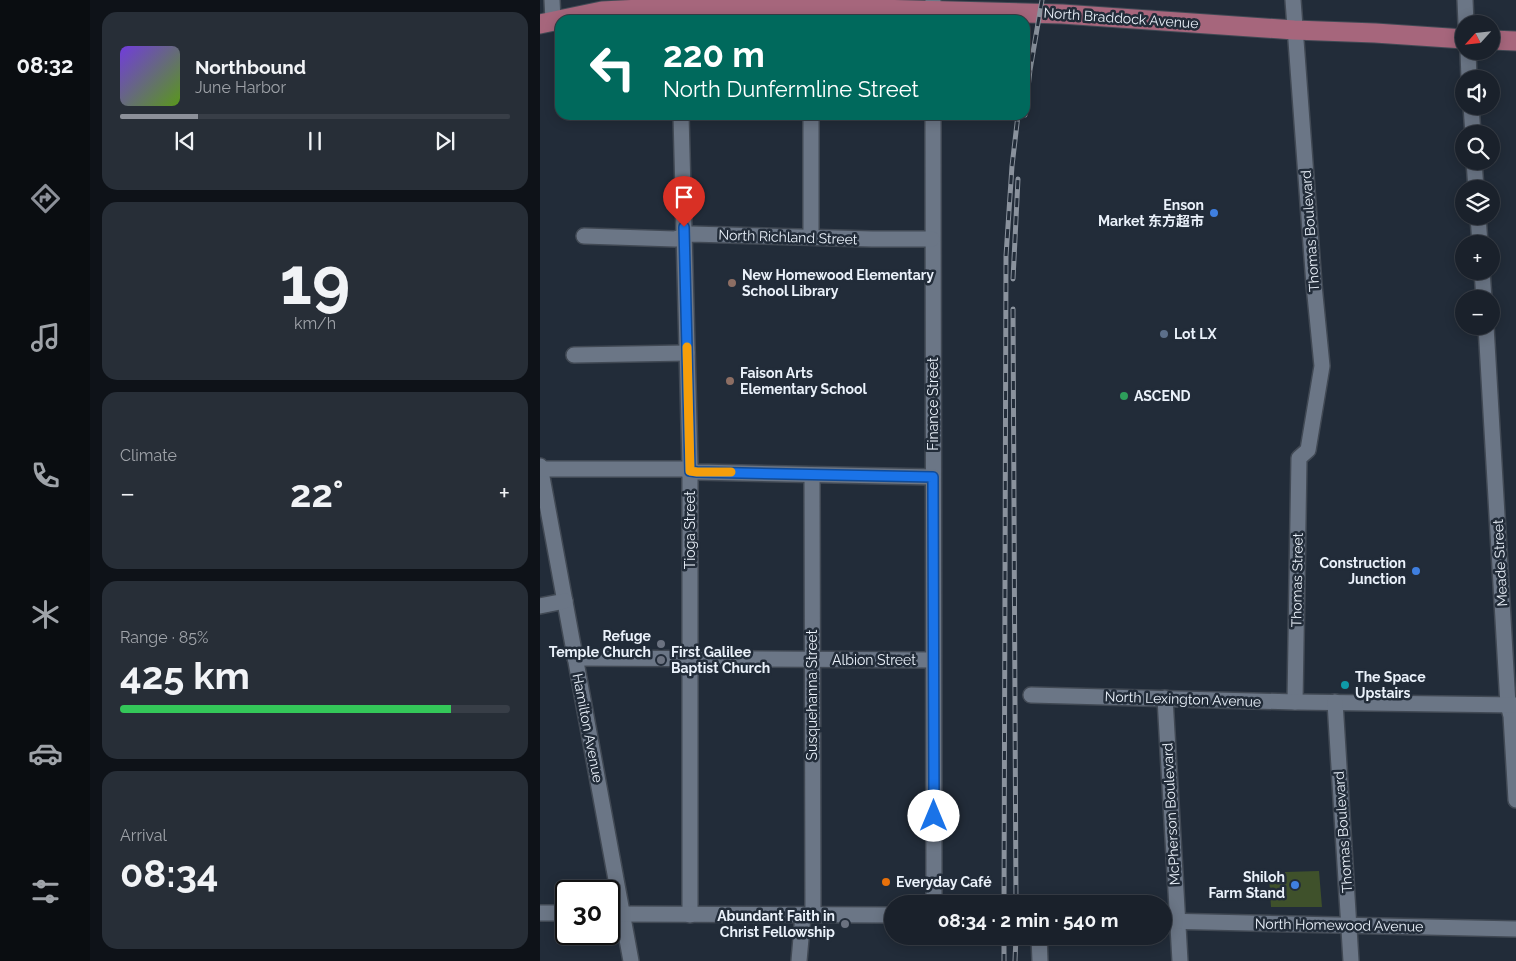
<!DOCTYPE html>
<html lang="en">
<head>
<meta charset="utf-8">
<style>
	:root { --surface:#1a212b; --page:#272e37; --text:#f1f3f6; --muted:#9fa3a9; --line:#383e47; --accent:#8c9099 }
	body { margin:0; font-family:Raleway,"Noto Sans SC",sans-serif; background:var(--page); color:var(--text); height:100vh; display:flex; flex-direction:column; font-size:19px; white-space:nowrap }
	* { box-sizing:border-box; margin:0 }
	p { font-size:16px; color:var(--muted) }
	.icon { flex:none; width:28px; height:28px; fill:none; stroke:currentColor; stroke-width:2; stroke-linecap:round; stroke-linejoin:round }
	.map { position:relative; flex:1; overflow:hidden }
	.drawer { display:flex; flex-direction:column; gap:12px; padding:12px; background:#0e1218; width:450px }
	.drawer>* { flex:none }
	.banner { position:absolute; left:15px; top:15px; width:475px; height:105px; border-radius:15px; box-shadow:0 2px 12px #0003,0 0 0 1px var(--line); background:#00695c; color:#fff; overflow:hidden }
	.needle { width:32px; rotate:243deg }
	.buttons { position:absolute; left:915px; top:15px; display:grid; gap:10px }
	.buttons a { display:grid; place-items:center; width:45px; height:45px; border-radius:50%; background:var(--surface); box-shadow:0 2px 12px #0003,0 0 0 1px var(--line); font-size:25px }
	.speed { position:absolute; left:15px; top:880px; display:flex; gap:10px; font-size:25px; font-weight:700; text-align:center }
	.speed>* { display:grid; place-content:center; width:65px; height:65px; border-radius:50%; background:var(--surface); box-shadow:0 2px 12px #0003,0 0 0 1px var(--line); line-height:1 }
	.speed .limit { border:2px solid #111; border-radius:8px; background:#fff; color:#111 }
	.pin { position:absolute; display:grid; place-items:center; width:42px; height:42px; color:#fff; margin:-51px -21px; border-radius:50% 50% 50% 0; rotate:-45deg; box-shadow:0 0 5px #0007 }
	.pin .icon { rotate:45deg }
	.me { position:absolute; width:55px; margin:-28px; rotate:0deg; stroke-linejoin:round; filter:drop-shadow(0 0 4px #0008) }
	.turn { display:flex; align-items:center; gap:18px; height:105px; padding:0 25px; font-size:22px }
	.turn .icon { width:65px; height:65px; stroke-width:2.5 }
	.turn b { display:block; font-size:35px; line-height:42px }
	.big { font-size:38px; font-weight:700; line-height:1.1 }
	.drawer .card { flex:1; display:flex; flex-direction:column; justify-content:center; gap:8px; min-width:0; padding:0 18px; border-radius:15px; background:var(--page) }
	.drawer .dial { align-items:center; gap:0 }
	.dial b { font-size:65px; line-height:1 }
	.song { display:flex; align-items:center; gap:15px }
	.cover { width:60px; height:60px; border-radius:8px; background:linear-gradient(135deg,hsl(260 70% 55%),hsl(90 70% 35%)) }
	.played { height:5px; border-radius:2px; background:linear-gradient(90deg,var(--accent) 20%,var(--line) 20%) }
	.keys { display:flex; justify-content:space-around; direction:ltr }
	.heat { display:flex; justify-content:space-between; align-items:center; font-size:28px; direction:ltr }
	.charge { height:8px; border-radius:4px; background:linear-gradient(90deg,#34c759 85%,var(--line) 0) }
	.trip { position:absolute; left:344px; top:895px; width:288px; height:50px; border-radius:25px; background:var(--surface); box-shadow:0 2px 12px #0003,0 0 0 1px var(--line); font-weight:700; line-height:50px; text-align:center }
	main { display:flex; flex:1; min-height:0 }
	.tab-bar { display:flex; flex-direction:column; width:90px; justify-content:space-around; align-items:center; background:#0a0d11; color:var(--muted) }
	.tab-bar .icon { width:35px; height:35px }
	.tab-bar .selected { color:var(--accent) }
	.tab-bar b { font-size:22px; color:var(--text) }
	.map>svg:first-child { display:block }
	.green { fill:#3f512b }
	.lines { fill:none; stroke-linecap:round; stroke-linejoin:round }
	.minor-casing { stroke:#414954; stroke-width:18 }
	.major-casing { stroke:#414954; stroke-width:21 }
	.minor { stroke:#6b7686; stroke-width:15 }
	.major { stroke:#a6667c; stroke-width:19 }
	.rail-casing { stroke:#8a929d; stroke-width:5 }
	.rail { stroke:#222c39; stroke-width:3; stroke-dasharray:9; stroke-linecap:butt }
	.route-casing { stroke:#114b97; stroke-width:12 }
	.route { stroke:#1a73e8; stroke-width:9 }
	.slow { stroke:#f59e0b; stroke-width:9 }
	.shop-dot { fill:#3f7fe0; stroke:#222c39; stroke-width:2 }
	.education-dot { fill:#8d6e63; stroke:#222c39; stroke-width:2 }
	.service-dot { fill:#5c6f8a; stroke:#222c39; stroke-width:2 }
	.leisure-dot { fill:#2e9e5b; stroke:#222c39; stroke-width:2 }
	.worship-dot { fill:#6b7280; stroke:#222c39; stroke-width:2 }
	.culture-dot { fill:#0f9aa8; stroke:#222c39; stroke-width:2 }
	.food-dot { fill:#e8710a; stroke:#222c39; stroke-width:2 }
	.labels { text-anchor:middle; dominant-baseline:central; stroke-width:5; stroke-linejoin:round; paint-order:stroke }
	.street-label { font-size:14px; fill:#eaf1fa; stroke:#222c39 }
	.poi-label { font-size:14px; font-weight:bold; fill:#eaf1fa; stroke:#222c39; text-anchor:start }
</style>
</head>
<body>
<main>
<nav class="tab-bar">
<b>08:32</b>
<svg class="icon selected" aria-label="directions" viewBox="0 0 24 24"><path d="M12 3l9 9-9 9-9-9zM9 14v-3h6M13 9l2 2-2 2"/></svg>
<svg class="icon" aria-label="music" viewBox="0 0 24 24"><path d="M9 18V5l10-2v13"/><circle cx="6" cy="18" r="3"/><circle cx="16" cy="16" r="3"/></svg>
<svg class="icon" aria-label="phone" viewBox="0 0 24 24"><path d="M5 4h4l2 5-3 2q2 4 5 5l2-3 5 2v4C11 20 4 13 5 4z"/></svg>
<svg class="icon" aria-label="climate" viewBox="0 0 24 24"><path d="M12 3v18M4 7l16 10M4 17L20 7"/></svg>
<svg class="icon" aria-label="car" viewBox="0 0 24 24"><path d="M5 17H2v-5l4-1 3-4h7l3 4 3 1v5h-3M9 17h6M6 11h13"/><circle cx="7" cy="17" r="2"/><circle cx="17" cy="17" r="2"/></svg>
<svg class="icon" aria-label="filters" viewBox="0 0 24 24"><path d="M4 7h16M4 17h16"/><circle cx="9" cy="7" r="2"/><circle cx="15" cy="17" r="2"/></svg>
</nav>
<section class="drawer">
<div class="card">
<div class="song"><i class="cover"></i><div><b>Northbound</b><p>June Harbor</p></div></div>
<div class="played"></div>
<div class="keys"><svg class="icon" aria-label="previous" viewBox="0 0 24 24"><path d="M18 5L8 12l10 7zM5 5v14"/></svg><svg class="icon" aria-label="pause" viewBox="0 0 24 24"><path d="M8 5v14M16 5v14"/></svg><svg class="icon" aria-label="next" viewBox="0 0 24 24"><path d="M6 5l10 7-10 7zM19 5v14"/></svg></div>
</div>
<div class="card dial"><b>19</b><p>km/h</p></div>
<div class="card"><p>Climate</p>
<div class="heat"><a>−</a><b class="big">22°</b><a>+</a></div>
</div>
<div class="card"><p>Range · 85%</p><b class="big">425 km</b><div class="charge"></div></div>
<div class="card"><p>Arrival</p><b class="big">08:34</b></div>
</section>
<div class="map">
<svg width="976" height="961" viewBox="0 0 976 961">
	<rect width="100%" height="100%" fill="#222c39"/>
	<polygon class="green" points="779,871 782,907 731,907 729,877 745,877 745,872"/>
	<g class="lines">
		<defs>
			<g id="minor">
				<polyline points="12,0 13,21"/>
				<polyline points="393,0 393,20"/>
				<polyline points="753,0 774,285 782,366 768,450 759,458 755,702"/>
				<polyline points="925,0 926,24"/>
				<polyline points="139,20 140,0"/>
				<polyline points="928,51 929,79"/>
				<polyline points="931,106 933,134"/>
				<polyline points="141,115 150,464 150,915"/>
				<polyline points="271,115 271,237"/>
				<polyline points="393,115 394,904"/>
				<polyline points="934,161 936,189"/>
				<polyline points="938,216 940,244"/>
				<polyline points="44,236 135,239 151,234 332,239 392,239"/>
				<polyline points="942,271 944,299"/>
				<polyline points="946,326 968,705 971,716 976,800"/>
				<polyline points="34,355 147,353"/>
				<polyline points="0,466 91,961"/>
				<polyline points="1,469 142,469 157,472 393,477"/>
				<polyline points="272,475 273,915"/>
				<polyline points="0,606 25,601"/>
				<polyline points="35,658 393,660"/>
				<polyline points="491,695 755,702 976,705"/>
				<polyline points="625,698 640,961"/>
				<polyline points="795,702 811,961"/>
				<polyline points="0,913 26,913"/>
				<polyline points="69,914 352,915"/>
				<polyline points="622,921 976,929"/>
				<polyline points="499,936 500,961"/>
				<polyline points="259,961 263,915"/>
			</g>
			<g id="major">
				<polyline points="0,24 62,11 139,7 299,8 522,14 754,30 835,33 924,39"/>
				<polyline points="951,40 976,41"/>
			</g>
		</defs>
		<use href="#minor" class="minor-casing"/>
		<use href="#major" class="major-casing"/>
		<use href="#minor" class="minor"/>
		<use href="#major" class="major"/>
		<defs>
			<g id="rail">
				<polyline points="485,115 490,70 502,0"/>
				<polyline points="473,279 478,179"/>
				<polyline points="473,309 476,904"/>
				<polyline points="464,904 466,256 472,166 478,115"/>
				<polyline points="464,936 464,961"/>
				<polyline points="475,961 476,936"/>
			</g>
		</defs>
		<use href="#rail" class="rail-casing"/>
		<use href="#rail" class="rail"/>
	</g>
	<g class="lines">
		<defs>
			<polyline id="route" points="144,227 150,471 157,472 393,477 394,816"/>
		</defs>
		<use href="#route" class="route-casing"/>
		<use href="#route" class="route"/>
		<polyline class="slow" points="147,347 150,471 157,472 191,472"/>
	</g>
	<g class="shop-dot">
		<circle cx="674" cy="213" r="5"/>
		<circle cx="876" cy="571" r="5"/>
		<circle cx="755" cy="885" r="5"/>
	</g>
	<g class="education-dot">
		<circle cx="192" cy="283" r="5"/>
		<circle cx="190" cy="381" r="5"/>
	</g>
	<circle class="service-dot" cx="624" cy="334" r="5"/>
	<circle class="leisure-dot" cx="584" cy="396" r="5"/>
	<g class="worship-dot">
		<circle cx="121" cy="644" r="5"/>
		<circle cx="121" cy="660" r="5"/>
		<circle cx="305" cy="924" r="5"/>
	</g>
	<circle class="culture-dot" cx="805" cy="685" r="5"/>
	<circle class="food-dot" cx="346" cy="882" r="5"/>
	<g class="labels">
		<g class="street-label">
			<text transform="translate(581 18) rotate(4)">North Braddock Avenue</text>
			<text transform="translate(770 231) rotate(-94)">Thomas Boulevard</text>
			<text transform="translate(248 237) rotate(2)">North Richland Street</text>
			<text transform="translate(393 404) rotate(-90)">Finance Street</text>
			<text transform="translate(150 530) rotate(-90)">Tioga Street</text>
			<text transform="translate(960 563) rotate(-93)">Meade Street</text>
			<text transform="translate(757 580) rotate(-89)">Thomas Street</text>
			<text x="334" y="660">Albion Street</text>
			<text transform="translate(272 695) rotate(-90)">Susquehanna Street</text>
			<text transform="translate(643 699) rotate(2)">North Lexington Avenue</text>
			<text transform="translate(48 728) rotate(79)">Hamilton Avenue</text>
			<text transform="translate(631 814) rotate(-93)">McPherson Boulevard</text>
			<text transform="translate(803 832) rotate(-94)">Thomas Boulevard</text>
			<text transform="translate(799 925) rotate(1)">North Homewood Avenue</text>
		</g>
		<g class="poi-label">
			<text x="664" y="205" text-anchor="end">Enson<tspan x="664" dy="16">Market 东方超市</tspan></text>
			<text x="202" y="275">New Homewood Elementary<tspan x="202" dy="16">School Library</tspan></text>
			<text x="634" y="334">Lot LX</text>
			<text x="200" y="373">Faison Arts<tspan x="200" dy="16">Elementary School</tspan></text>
			<text x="594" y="396">ASCEND</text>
			<text x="866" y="563" text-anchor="end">Construction<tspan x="866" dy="16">Junction</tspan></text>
			<text x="111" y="636" text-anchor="end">Refuge<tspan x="111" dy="16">Temple Church</tspan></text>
			<text x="131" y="652">First Galilee<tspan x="131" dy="16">Baptist Church</tspan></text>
			<text x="815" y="677">The Space<tspan x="815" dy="16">Upstairs</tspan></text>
			<text x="745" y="877" text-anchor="end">Shiloh<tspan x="745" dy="16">Farm Stand</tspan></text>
			<text x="356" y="882">Everyday Café</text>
			<text x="295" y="916" text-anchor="end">Abundant Faith in<tspan x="295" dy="16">Christ Fellowship</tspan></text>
		</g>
	</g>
</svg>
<div class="buttons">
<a><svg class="needle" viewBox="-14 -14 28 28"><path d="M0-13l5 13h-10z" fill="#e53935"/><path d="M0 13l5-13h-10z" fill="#9fa3a9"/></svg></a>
<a><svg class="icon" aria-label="sound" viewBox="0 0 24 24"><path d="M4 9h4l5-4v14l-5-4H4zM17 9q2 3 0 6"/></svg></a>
<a><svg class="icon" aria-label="search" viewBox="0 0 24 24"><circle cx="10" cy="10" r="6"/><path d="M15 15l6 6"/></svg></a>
<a><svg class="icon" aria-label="layers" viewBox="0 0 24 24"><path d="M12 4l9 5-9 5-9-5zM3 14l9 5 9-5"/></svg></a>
<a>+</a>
<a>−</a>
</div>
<div class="speed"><div class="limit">30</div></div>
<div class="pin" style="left:144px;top:227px;background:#d93025"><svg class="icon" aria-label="arrive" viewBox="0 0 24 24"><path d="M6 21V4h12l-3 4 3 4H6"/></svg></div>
<svg class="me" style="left:394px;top:816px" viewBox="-20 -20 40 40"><circle r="19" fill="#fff"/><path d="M0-13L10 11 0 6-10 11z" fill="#1a73e8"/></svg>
<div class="trip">08:34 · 2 min · 540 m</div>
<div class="banner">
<div class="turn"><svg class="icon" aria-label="left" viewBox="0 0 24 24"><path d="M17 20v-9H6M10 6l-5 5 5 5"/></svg><div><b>220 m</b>North Dunfermline Street</div></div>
</div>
</div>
</main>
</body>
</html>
